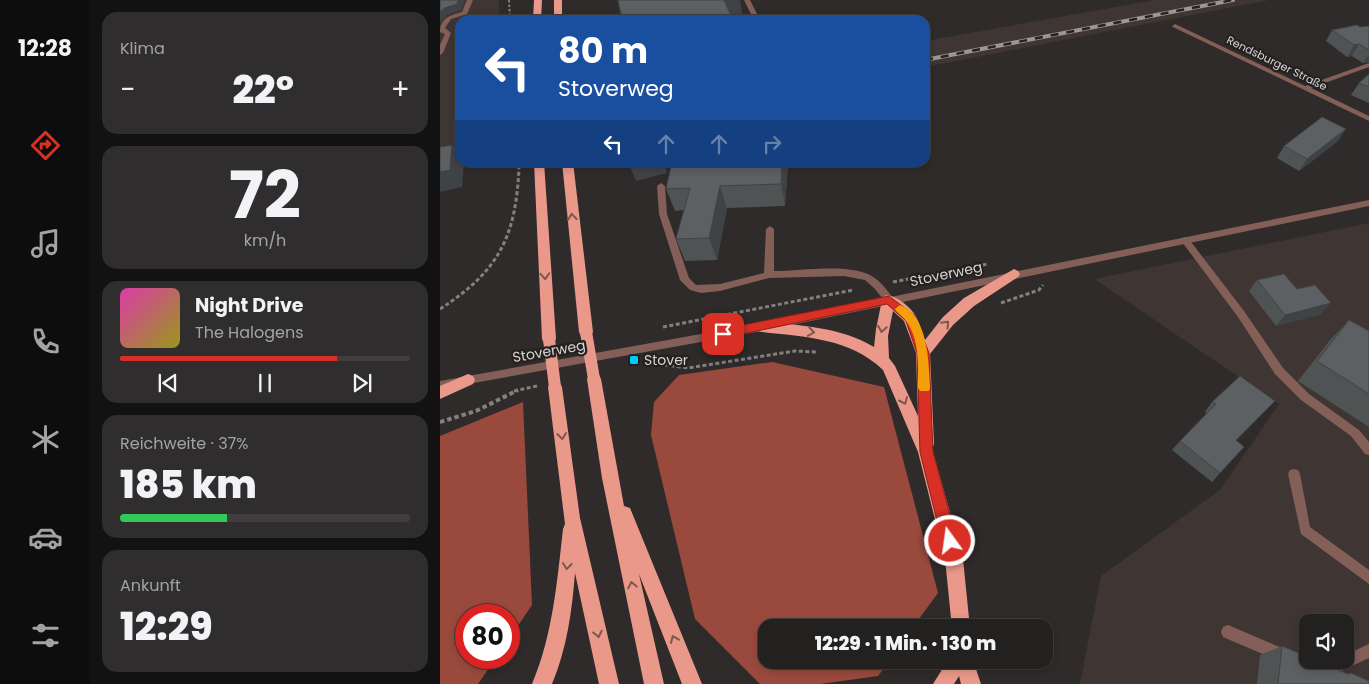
<!DOCTYPE html>
<html lang="de">
<head>
<meta charset="utf-8">
<style>
	:root { --surface:#232020; --page:#2f2d2d; --text:#f1f3f6; --muted:#a3a3a5; --line:#403e3e; --accent:#d93025 }
	body { margin:0; font-family:Poppins,sans-serif; background:var(--page); color:var(--text); height:100vh; display:flex; flex-direction:column; font-size:19px; white-space:nowrap }
	* { box-sizing:border-box; margin:0 }
	p { font-size:16px; color:var(--muted) }
	.icon { flex:none; width:28px; height:28px; fill:none; stroke:currentColor; stroke-width:2; stroke-linecap:round; stroke-linejoin:round }
	.map { position:relative; flex:1; overflow:hidden }
	.side { display:flex; flex-direction:column; gap:12px; padding:12px; background:#131212; width:350px }
	.side>* { flex:none }
	.hud { position:absolute; left:15px; top:15px; width:475px; height:152px; border-radius:15px; box-shadow:0 2px 8px #0003,0 0 0 1px var(--line); background:#1a4fa0; color:#fff; overflow:hidden }
	.controls { position:absolute; left:859px; top:614px; display:grid; gap:10px }
	.controls a { display:grid; place-items:center; width:55px; height:55px; border-radius:10px; background:var(--surface); box-shadow:0 2px 8px #0003,0 0 0 1px var(--line); font-size:25px }
	.speed { position:absolute; left:15px; top:604px; display:flex; gap:10px; font-size:25px; font-weight:700; text-align:center }
	.speed>* { display:grid; place-content:center; width:65px; height:65px; border-radius:50%; background:var(--surface); box-shadow:0 2px 8px #0003,0 0 0 1px var(--line); line-height:1 }
	.speed .limit { border:8px solid #d22; background:#fff; color:#111 }
	.pin { position:absolute; display:grid; place-items:center; width:42px; height:42px; color:#fff; margin:-21px; border-radius:10px; box-shadow:0 2px 8px #0006 }
	.me { position:absolute; width:55px; margin:-28px; rotate:346deg; stroke-linejoin:round; filter:drop-shadow(0 0 4px #0008) }
	.turn { display:flex; align-items:center; gap:18px; height:105px; padding:0 20px; font-size:22px }
	.turn .icon { width:65px; height:65px; stroke-width:2.5 }
	.turn b { display:block; font-size:35px; line-height:42px }
	.lanes { display:flex; align-items:center; height:48px; padding:0 20px; background:#0003; justify-content:center; gap:25px; direction:ltr }
	.lanes .off { opacity:.35 }
	.big { font-size:38px; font-weight:800; line-height:1.1 }
	.side .tile { flex:1; display:flex; flex-direction:column; justify-content:center; gap:8px; min-width:0; padding:0 18px; border-radius:15px; background:var(--page) }
	.side .dial { align-items:center; gap:0 }
	.dial b { font-size:65px; line-height:1 }
	.song { display:flex; align-items:center; gap:15px }
	.cover { width:60px; height:60px; border-radius:8px; background:linear-gradient(135deg,hsl(320 70% 55%),hsl(60 70% 35%)) }
	.played { height:5px; border-radius:2px; background:linear-gradient(90deg,var(--accent) 75%,var(--line) 75%) }
	.keys { display:flex; justify-content:space-around; direction:ltr }
	.heat { display:flex; justify-content:space-between; align-items:center; font-size:28px; direction:ltr }
	.charge { height:8px; border-radius:4px; background:linear-gradient(90deg,#34c759 37%,var(--line) 0) }
	.trip { position:absolute; left:318px; top:619px; width:295px; height:50px; border-radius:15px; background:var(--surface); box-shadow:0 2px 8px #0003,0 0 0 1px var(--line); font-weight:800; line-height:50px; text-align:center }
	main { display:flex; flex:1; min-height:0 }
	.dock { display:flex; flex-direction:column; width:90px; justify-content:space-around; align-items:center; background:#0e0d0d; color:var(--muted) }
	.dock .icon { width:35px; height:35px }
	.dock .selected { color:var(--accent) }
	.dock b { font-size:22px; color:var(--text) }
	.map>svg:first-child { display:block }
	.built { fill:#3f3634; fill-rule:evenodd }
	.forest { fill:#994a3d }
	.lines { fill:none; stroke-linecap:round; stroke-linejoin:round }
	.path-far2 { stroke:#83807f; stroke-width:2; stroke-dasharray:2.5 2; stroke-linecap:butt }
	.path-far1 { stroke:#83807f; stroke-width:3; stroke-dasharray:4 2.5; stroke-linecap:butt }
	.path { stroke:#83807f; stroke-width:4; stroke-dasharray:4.5 3; stroke-linecap:butt }
	.service { fill:#835f58; fill-rule:evenodd }
	.minor { fill:#835f58; fill-rule:evenodd }
	.tertiary { fill:#835f58; fill-rule:evenodd }
	.trunk { fill:#ea988a; fill-rule:evenodd }
	.rail-casing { stroke:#9a9796; stroke-width:4 }
	.rail { stroke:#252121; stroke-width:2.5; stroke-dasharray:8; stroke-linecap:butt }
	.trunk-bridge { stroke:#ea988a; stroke-width:12 }
	.wall { fill:#4f5354 }
	.shaded-wall { fill:#404345 }
	.building { fill:#5c6062; stroke:#404345 }
	.oneway { stroke:#7e5750 }
	.route { fill:#d93025; stroke:#8d1f18 }
	.slow { fill:#f59e0b }
	.poi-dot { fill:#00cbf9; stroke:#252121; stroke-width:2 }
	.labels { text-anchor:middle; dominant-baseline:central; stroke-width:4.5; stroke-linejoin:round; paint-order:stroke }
	.far-street-label { font-size:11px; fill:#d7d4d4; stroke:#252121 }
	.street-label { font-size:14px; fill:#d7d4d4; stroke:#252121 }
	.poi-label { font-size:14px; fill:#d7d4d4; stroke:#252121; text-anchor:start }
</style>
</head>
<body>
<main>
<nav class="dock">
<b>12:28</b>
<svg class="icon selected" aria-label="directions" viewBox="0 0 24 24"><path d="M12 3l9 9-9 9-9-9zM9 14v-3h6M13 9l2 2-2 2"/></svg>
<svg class="icon" aria-label="music" viewBox="0 0 24 24"><path d="M9 18V5l10-2v13"/><circle cx="6" cy="18" r="3"/><circle cx="16" cy="16" r="3"/></svg>
<svg class="icon" aria-label="phone" viewBox="0 0 24 24"><path d="M5 4h4l2 5-3 2q2 4 5 5l2-3 5 2v4C11 20 4 13 5 4z"/></svg>
<svg class="icon" aria-label="climate" viewBox="0 0 24 24"><path d="M12 3v18M4 7l16 10M4 17L20 7"/></svg>
<svg class="icon" aria-label="car" viewBox="0 0 24 24"><path d="M5 17H2v-5l4-1 3-4h7l3 4 3 1v5h-3M9 17h6M6 11h13"/><circle cx="7" cy="17" r="2"/><circle cx="17" cy="17" r="2"/></svg>
<svg class="icon" aria-label="filters" viewBox="0 0 24 24"><path d="M4 7h16M4 17h16"/><circle cx="9" cy="7" r="2"/><circle cx="15" cy="17" r="2"/></svg>
</nav>
<section class="side">
<div class="tile"><p>Klima</p>
<div class="heat"><a>−</a><b class="big">22°</b><a>+</a></div>
</div>
<div class="tile dial"><b>72</b><p>km/h</p></div>
<div class="tile">
<div class="song"><i class="cover"></i><div><b>Night Drive</b><p>The Halogens</p></div></div>
<div class="played"></div>
<div class="keys"><svg class="icon" aria-label="previous" viewBox="0 0 24 24"><path d="M18 5L8 12l10 7zM5 5v14"/></svg><svg class="icon" aria-label="pause" viewBox="0 0 24 24"><path d="M8 5v14M16 5v14"/></svg><svg class="icon" aria-label="next" viewBox="0 0 24 24"><path d="M6 5l10 7-10 7zM19 5v14"/></svg></div>
</div>
<div class="tile"><p>Reichweite · 37%</p><b class="big">185 km</b><div class="charge"></div></div>
<div class="tile"><p>Ankunft</p><b class="big">12:29</b></div>
</section>
<div class="map">
<svg width="929" height="684" viewBox="0 0 929 684">
	<rect width="100%" height="100%" fill="#2f2b2a"/>
	<g class="built">
		<polygon points="0,0 59,0 59,20 20,20 20,162 0,165"/>
		<polygon points="715,0 829,0 485,67 485,41"/>
		<path d="M929 223V684H640L661 576 780 490 839 404 654 279ZM868 622H905V660H868Z"/>
	</g>
	<g class="forest">
		<polygon points="332,362 444,387 498,593 473,627 326,628 326,660 450,660 438,676 380,684 320,684 255,619 211,435 214,402 239,375"/>
		<polygon points="83,402 92,605 69,639 69,615 26,615 26,658 56,658 38,684 0,684 0,436"/>
	</g>
	<g class="lines">
		<g class="path-far2">
			<polyline points="69,0 70,20"/>
			<polyline points="79,169 79,162"/>
		</g>
		<g class="path-far1">
			<polyline points="453,282 548,264"/>
			<polyline points="561,303 599,290 603,285"/>
			<path d="M0 309C59 271 76 237 79 167"/>
			<polyline points="223,327 413,290"/>
			<polyline points="211,363 248,368 355,351 376,352"/>
			<polyline points="74,391 97,386"/>
		</g>
		<polyline class="path" points="0,422 36,411 78,390"/>
		<g class="service">
			<path d="M27 0H33L27 14 11 19 5 28 11 33 3 53 0 55V45L5 34 0 32C0 18 11 15 22 12Z"/>
			<polygon points="304,0 310,0 320,20 314,20"/>
			<path d="M221 183 225 186 227 214 249 278 256 285 280 284 324 273 326 229 330 226 334 229V271C360 271 407 263 430 275 440 280 448 291 454 300L452 303H446L435 289 425 280 404 276 329 278 280 291 261 293 250 290 240 280 219 214 217 186Z"/>
			<polygon points="745,237 748,238 804,311 843,368 869,394 919,430 929,442 929,455 925,454 911,436 861,400 835,374 798,317 742,242 741,240 742,238"/>
			<polygon points="854,469 858,470 860,474 870,527 929,570 929,584 861,534 848,474 850,470"/>
			<polygon points="788,625 849,651 851,656 849,661 844,663 783,637 781,632 783,627"/>
			<polygon points="929,644 929,658 882,680 875,677 873,672 875,667 895,660 905,660 905,655"/>
		</g>
		<polygon class="minor" points="735,24 865,86 929,63 929,67 871,88 929,116 929,121 733,27 732,26"/>
		<polygon class="tertiary" points="929,200 929,206 322,331 0,389 0,381 322,323"/>
		<g class="trunk">
			<polygon points="94,0 102,0 101,20 93,20"/>
			<rect x="114" y="0" width="8" height="20"/>
			<polygon points="94,162 104,162 116,339 114,343 109,345 104,343 102,339"/>
			<polygon points="122,162 133,162 153,332 151,336 146,337 141,336 139,332"/>
			<path d="M574 269 578 271 580 274 578 277 534 306 513 325 490 354 494 444 492 448 523 559 530 628H512L505 559 478 452 443 370C410 338 365 337 322 332L317 331 315 327 317 323 322 322C359 325 401 327 434 347L436 329 442 300 444 296C454 293 472 308 476 317 480 324 482 333 485 340L503 317 524 298ZM453 311 464 321 476 353 478 416 455 366 449 358 448 336Z"/>
			<polygon points="154,373 159,375 161,379 184,506 190,508 262,684 242,684 199,574 224,684 204,684 162,478 147,379 149,375"/>
			<polygon points="28,374 33,376 35,380 33,384 0,399 0,386"/>
			<path d="M115 381 120 383 122 387 140 518 179 684H159L135 573C132 611 127 648 112 684H92C113 634 117 582 123 529L125 524 108 387 110 383Z"/>
			<polygon points="508,660 533,660 541,684 521,684 519,676 514,684 493,684"/>
		</g>
		<defs>
			<g id="rail">
				<polyline points="485,60 793,0"/>
				<polyline points="0,155 20,151"/>
			</g>
		</defs>
		<use href="#rail" class="rail-casing"/>
		<use href="#rail" class="rail"/>
		<g class="trunk-bridge">
			<polyline points="146,332 154,379"/>
			<polyline points="109,339 115,387"/>
		</g>
	</g>
	<g class="wall">
		<polygon points="929,26 929,62 923,63 912,56 907,57 886,41 892,30"/>
		<polygon points="929,74 929,103 911,95 919,83"/>
		<polygon points="898,141 859,171 837,158 844,146"/>
		<polygon points="232,162 348,162 345,206 287,208 277,260 245,261 236,239 244,210 235,211 226,189"/>
		<polygon points="817,280 857,289 881,314 836,326 809,291"/>
		<polygon points="909,320 929,331 929,427 858,381 890,340"/>
		<polygon points="835,401 796,441 780,473 772,482 732,450 740,441 767,413 765,412 772,402"/>
		<polygon points="842,646 908,674 929,684 817,684 820,655"/>
	</g>
	<g class="shaded-wall">
		<polygon points="18,0 25,0 21,10 9,14 0,21 0,12 5,8"/>
		<polygon points="284,0 300,0 303,17 289,20"/>
		<polygon points="919,44 912,56 907,57 914,45"/>
		<polygon points="929,54 929,62 923,63"/>
		<polygon points="906,129 898,141 859,171 867,159"/>
		<polygon points="12,145 20,156 20,162 24,162 22,187 0,192 0,172"/>
		<polygon points="188,162 224,162 227,173 196,181"/>
		<polygon points="342,162 348,162 345,206 341,184"/>
		<polygon points="280,186 287,208 277,260 269,238"/>
		<polygon points="891,303 881,314 836,326 845,315"/>
	</g>
	<g class="building">
		<polygon points="0,0 18,0 17,4 5,8 0,12"/>
		<polygon points="178,0 284,0 293,20 182,20"/>
		<polygon points="917,25 920,27 929,26 929,50 919,44 914,45 892,30"/>
		<polygon points="929,74 929,87 919,83"/>
		<polygon points="882,117 906,129 867,159 844,146"/>
		<polygon points="12,145 10,170 0,172 0,147"/>
		<polygon points="232,162 342,162 341,184 280,186 269,238 236,239 250,188 226,189"/>
		<polygon points="844,274 857,289 875,285 891,303 845,315 817,280"/>
		<polygon points="909,320 929,331 929,394 877,361"/>
		<polygon points="800,376 835,401 796,440 804,447 780,473 740,441 776,404 772,402"/>
		<polygon points="842,646 868,657 868,660 874,660 908,674 911,673 929,681 929,684 838,684"/>
	</g>
	<defs><path id="oneway-chevron" d="M-2-3.5L2.5 0L-2 3.5" fill="none" stroke-width="1.6" stroke-linecap="round" stroke-linejoin="round" transform="scale(1.25)"/></defs>
	<g class="oneway">
		<use href="#oneway-chevron" transform="translate(132 217) rotate(-96)"/>
		<use href="#oneway-chevron" transform="translate(105 276) rotate(86)"/>
		<use href="#oneway-chevron" transform="translate(506 324) rotate(-47)"/>
		<use href="#oneway-chevron" transform="translate(442 329) rotate(99)"/>
		<use href="#oneway-chevron" transform="translate(371 332) rotate(9)"/>
		<use href="#oneway-chevron" transform="translate(464 401) rotate(66)"/>
		<use href="#oneway-chevron" transform="translate(122 436) rotate(83)"/>
		<use href="#oneway-chevron" transform="translate(127 566) rotate(97)"/>
		<use href="#oneway-chevron" transform="translate(192 585) rotate(-102)"/>
		<use href="#oneway-chevron" transform="translate(158 634) rotate(78)"/>
		<use href="#oneway-chevron" transform="translate(234 639) rotate(-112)"/>
	</g>
	<polygon class="route" points="449,296 474,315 489,353 493,452 517,541 514,546 510,548 505,546 502,541 480,452 477,353 466,321 447,304 283,338 277,334 283,329"/>
	<path class="slow" d="M460 305C488 314 489 364 490 388L489 391H480L478 388C478 366 480 339 466 321 463 316 458 314 455 309Z"/>
	<rect class="poi-dot" x="189" y="355" width="10" height="10" rx="2.5"/>
	<g class="labels">
		<g class="far-street-label">
			<text transform="translate(837 63) rotate(26)">Rendsburger Straße</text>
		</g>
		<g class="street-label">
			<text transform="translate(506 274) rotate(-12)">Stoverweg</text>
			<text transform="translate(109 351) rotate(-10)">Stoverweg</text>
		</g>
		<g class="poi-label">
			<text x="204" y="360">Stover</text>
		</g>
	</g>
</svg>
<div class="controls">
<a><svg class="icon" aria-label="sound" viewBox="0 0 24 24"><path d="M4 9h4l5-4v14l-5-4H4zM17 9q2 3 0 6"/></svg></a>
</div>
<div class="speed"><div class="limit">80</div></div>
<div class="pin" style="left:283px;top:334px;background:#d93025"><svg class="icon" aria-label="arrive" viewBox="0 0 24 24"><path d="M6 21V4h12l-3 4 3 4H6"/></svg></div>
<svg class="me" style="left:510px;top:541px" viewBox="-20 -20 40 40"><circle r="17" fill="#d93025" stroke="#fff" stroke-width="3"/><path d="M0-11L8 9 0 5-8 9z" fill="#fff"/></svg>
<div class="trip">12:29 · 1 Min. · 130 m</div>
<div class="hud">
<div class="turn"><svg class="icon" aria-label="left" viewBox="0 0 24 24"><path d="M17 20v-9H6M10 6l-5 5 5 5"/></svg><div><b>80 m</b>Stoverweg</div></div>
<div class="lanes"><svg class="icon" aria-label="left" viewBox="0 0 24 24"><path d="M17 20v-9H6M10 6l-5 5 5 5"/></svg><svg class="icon off" aria-label="ahead" viewBox="0 0 24 24"><path d="M12 20V5M6 11l6-6 6 6"/></svg><svg class="icon off" aria-label="ahead" viewBox="0 0 24 24"><path d="M12 20V5M6 11l6-6 6 6"/></svg><svg class="icon off" aria-label="right" viewBox="0 0 24 24"><path d="M7 20v-9h11M14 6l5 5-5 5"/></svg></div>
</div>
</div>
</main>
</body>
</html>
